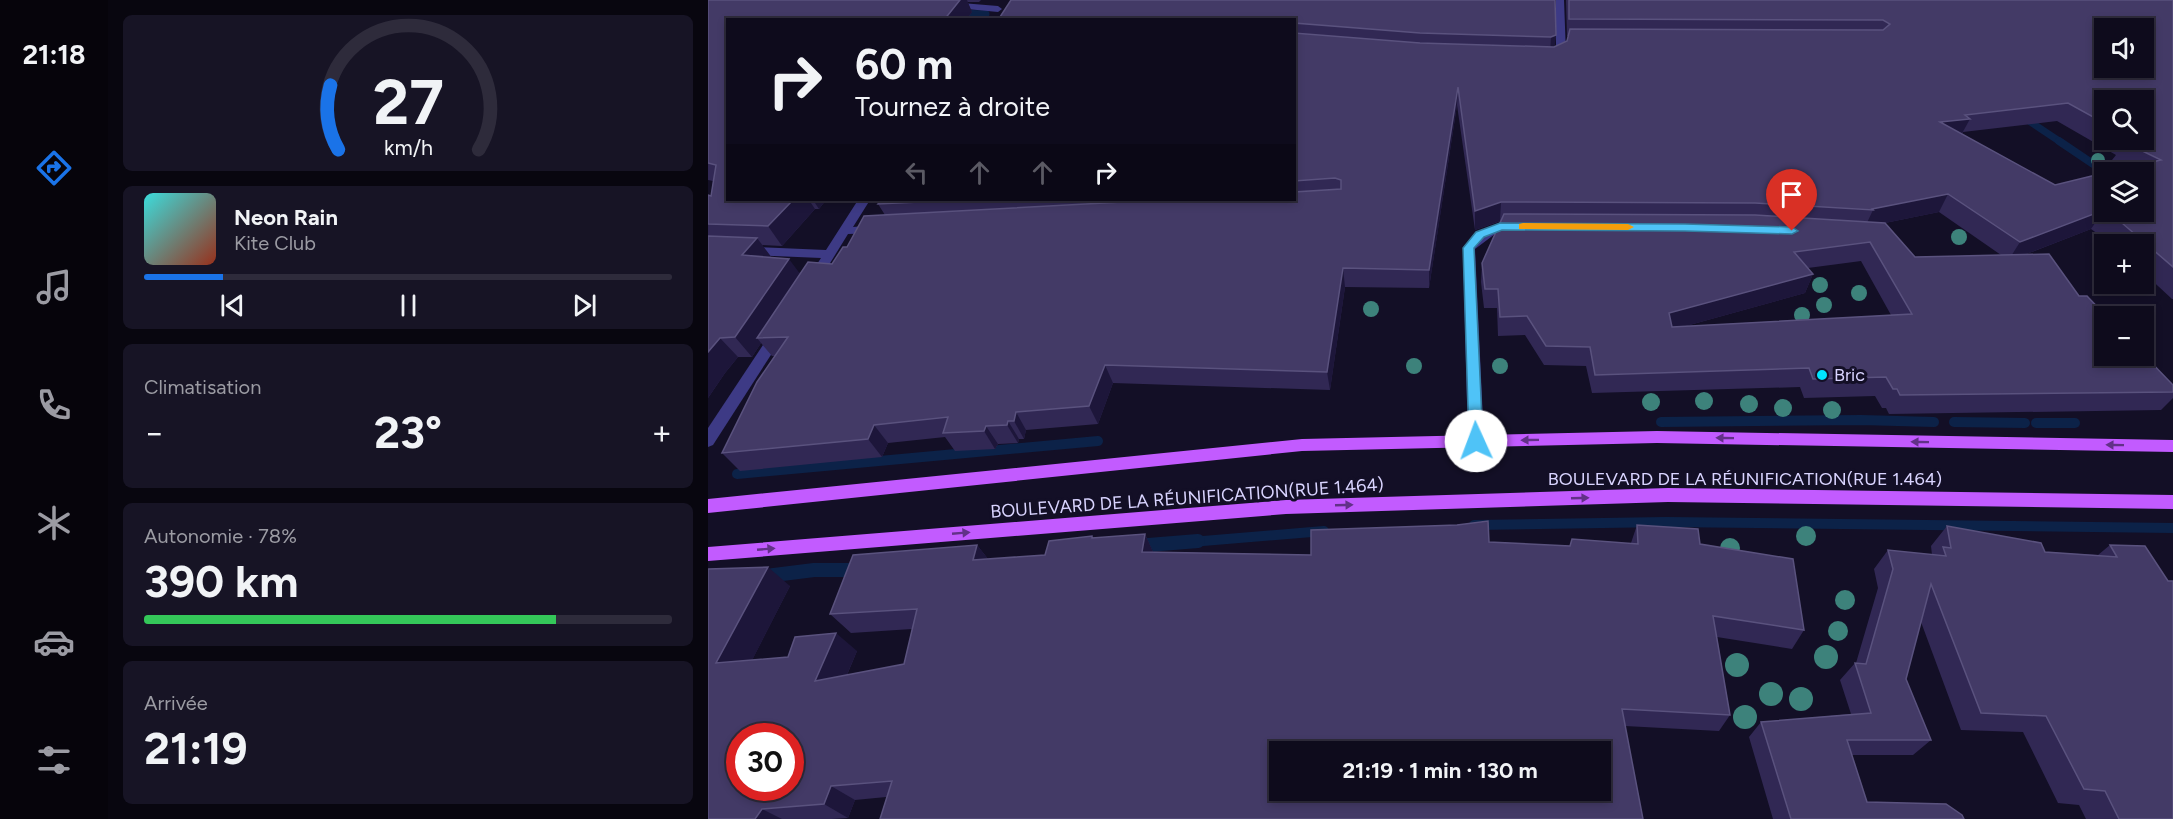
<!DOCTYPE html>
<html lang="fr">
<head>
<meta charset="utf-8">
<style>
	:root { --surface:#0e0b1c; --page:#171425; --text:#f1f3f6; --muted:#9b9ba3; --line:#2e2b3b; --accent:#1a73e8 }
	body { margin:0; font-family:Figtree,sans-serif; background:var(--page); color:var(--text); height:100vh; display:flex; flex-direction:column; font-size:22px; white-space:nowrap }
	* { box-sizing:border-box; margin:0 }
	p { font-size:20px; color:var(--muted) }
	.icon { flex:none; width:33px; height:33px; fill:none; stroke:currentColor; stroke-width:2; stroke-linecap:round; stroke-linejoin:round }
	.map { position:relative; flex:1; overflow:hidden }
	.drawer { display:flex; flex-direction:column; gap:15px; padding:15px; background:#08060f; width:600px }
	.drawer>* { flex:none }
	.banner { position:absolute; left:18px; top:18px; width:570px; height:183px; border-radius:0px; box-shadow:0 3px 9px #0003,0 0 0 2px var(--line); background:#0e0b1c; color:var(--text); overflow:hidden }
	.controls { position:absolute; left:1386px; top:18px; display:grid; gap:12px }
	.controls a { display:grid; place-items:center; width:60px; height:60px; border-radius:0px; background:var(--surface); box-shadow:0 3px 9px #0003,0 0 0 2px var(--line); font-size:30px }
	.speed { position:absolute; left:18px; top:723px; display:flex; gap:12px; font-size:30px; font-weight:700; text-align:center }
	.speed>* { display:grid; place-content:center; width:78px; height:78px; border-radius:50%; background:var(--surface); box-shadow:0 3px 9px #0003,0 0 0 2px var(--line); line-height:1 }
	.speed .limit { border:9px solid #d22; background:#fff; color:#111 }
	.pin { position:absolute; display:grid; place-items:center; width:51px; height:51px; color:#fff; margin:-62px -26px; border-radius:50% 50% 50% 0; rotate:-45deg; box-shadow:0 0 6px #0007 }
	.pin .icon { rotate:45deg }
	.me { position:absolute; width:66px; margin:-33px; rotate:358deg; stroke-linejoin:round; filter:drop-shadow(0 0 4px #0008) }
	.turn { display:flex; align-items:center; gap:21px; height:126px; padding:0 30px; font-size:27px }
	.turn .icon { width:78px; height:78px; stroke-width:2.5 }
	.turn b { display:block; font-size:42px; line-height:51px }
	.lanes { display:flex; align-items:center; height:57px; padding:0 30px; background:#0003; justify-content:center; gap:30px; direction:ltr }
	.lanes .off { opacity:.35 }
	.big { font-size:45px; font-weight:700; line-height:1.1 }
	.drawer .tile { flex:1; display:flex; flex-direction:column; justify-content:center; gap:9px; min-width:0; padding:0 21px; border-radius:9px; background:var(--page) }
	.drawer .dial { align-items:center; gap:0 }
	.dial svg { height:156px; overflow:visible; fill:none; stroke:var(--line); stroke-width:7; stroke-linecap:round; text-anchor:middle }
	.dial text { fill:var(--text); stroke:none }
	.song { display:flex; align-items:center; gap:18px }
	.cover { width:72px; height:72px; border-radius:9px; background:linear-gradient(135deg,hsl(180 70% 55%),hsl(10 70% 35%)) }
	.played { height:6px; border-radius:3px; background:linear-gradient(90deg,var(--accent) 15%,var(--line) 15%) }
	.keys { display:flex; justify-content:space-around; direction:ltr }
	.heat { display:flex; justify-content:space-between; align-items:center; font-size:33px; direction:ltr }
	.charge { height:9px; border-radius:4px; background:linear-gradient(90deg,#34c759 78%,var(--line) 0) }
	.trip { position:absolute; left:561px; top:741px; width:342px; height:60px; border-radius:0px; background:var(--surface); box-shadow:0 3px 9px #0003,0 0 0 2px var(--line); font-weight:700; line-height:60px; text-align:center }
	main { display:flex; flex:1; min-height:0 }
	.tab-bar { display:flex; flex-direction:column; width:108px; justify-content:space-around; align-items:center; background:#06040b; color:var(--muted) }
	.tab-bar .icon { width:42px; height:42px }
	.tab-bar .active { color:var(--accent) }
	.tab-bar b { font-size:27px; color:var(--text) }
	.map>svg:first-child { display:block }
	.lines { fill:none; stroke-linecap:round; stroke-linejoin:round }
	.stream-far3 { stroke:#0c2248; stroke-width:7 }
	.stream-far2 { stroke:#0c2248; stroke-width:8 }
	.stream-far1 { stroke:#0c2248; stroke-width:10 }
	.stream { stroke:#0c2248; stroke-width:14 }
	.street { fill:#3d3a85; fill-rule:evenodd }
	.primary { fill:#c25bff; fill-rule:evenodd }
	.tree { fill:#3d827b }
	.wall { fill:#312854; fill-rule:evenodd }
	.shaded-wall { fill:#1d163a }
	.building { fill:#433a66; stroke:#5a527e; stroke-width:1.5; fill-rule:evenodd }
	.oneway { fill:#623188 }
	.route { fill:#4fc3f7; stroke:#337fa1; stroke-width:1.5 }
	.slow { fill:#f59e0b }
	.poi-dot { fill:#00e5ff; stroke:#130f26; stroke-width:2 }
	.labels { text-anchor:middle; dominant-baseline:central; stroke-width:6; stroke-linejoin:round; paint-order:stroke }
	.poi-label { font-size:18px; fill:#d9d4ff; stroke:#130f26; text-anchor:start }
	.street-label { font-size:18px; fill:#d9d4ff; stroke:#130f26 }
</style>
</head>
<body>
<main>
<nav class="tab-bar">
<b>21:18</b>
<svg class="icon active" aria-label="directions" viewBox="0 0 24 24"><path d="M12 3l9 9-9 9-9-9zM9 14v-3h6M13 9l2 2-2 2"/></svg>
<svg class="icon" aria-label="music" viewBox="0 0 24 24"><path d="M9 18V5l10-2v13"/><circle cx="6" cy="18" r="3"/><circle cx="16" cy="16" r="3"/></svg>
<svg class="icon" aria-label="phone" viewBox="0 0 24 24"><path d="M5 4h4l2 5-3 2q2 4 5 5l2-3 5 2v4C11 20 4 13 5 4z"/></svg>
<svg class="icon" aria-label="climate" viewBox="0 0 24 24"><path d="M12 3v18M4 7l16 10M4 17L20 7"/></svg>
<svg class="icon" aria-label="car" viewBox="0 0 24 24"><path d="M5 17H2v-5l4-1 3-4h7l3 4 3 1v5h-3M9 17h6M6 11h13"/><circle cx="7" cy="17" r="2"/><circle cx="17" cy="17" r="2"/></svg>
<svg class="icon" aria-label="filters" viewBox="0 0 24 24"><path d="M4 7h16M4 17h16"/><circle cx="9" cy="7" r="2"/><circle cx="15" cy="17" r="2"/></svg>
</nav>
<section class="drawer">
<div class="tile dial"><svg viewBox="0 0 100 80">
<path d="M14 69A42 42 0 1 1 86 69"/>
<path d="M14 69A42 42 0 0 1 10 36" stroke="#1a73e8"/>
<text x="50" y="56" font-size="32" font-weight="700">27</text>
<text x="50" y="72" font-size="11">km/h</text>
</svg></div>
<div class="tile">
<div class="song"><i class="cover"></i><div><b>Neon Rain</b><p>Kite Club</p></div></div>
<div class="played"></div>
<div class="keys"><svg class="icon" aria-label="previous" viewBox="0 0 24 24"><path d="M18 5L8 12l10 7zM5 5v14"/></svg><svg class="icon" aria-label="pause" viewBox="0 0 24 24"><path d="M8 5v14M16 5v14"/></svg><svg class="icon" aria-label="next" viewBox="0 0 24 24"><path d="M6 5l10 7-10 7zM19 5v14"/></svg></div>
</div>
<div class="tile"><p>Climatisation</p>
<div class="heat"><a>−</a><b class="big">23°</b><a>+</a></div>
</div>
<div class="tile"><p>Autonomie · 78%</p><b class="big">390 km</b><div class="charge"></div></div>
<div class="tile"><p>Arrivée</p><b class="big">21:19</b></div>
</section>
<div class="map">
<svg width="1465" height="819" viewBox="0 0 1465 819">
	<rect width="100%" height="100%" fill="#130f26"/>
	<g class="lines">
		<g class="stream-far3">
			<polyline points="251,13 278,14"/>
			<polyline points="1312,115 1354,143"/>
		</g>
		<polyline class="stream-far2" points="1351,141 1397,172"/>
		<g class="stream-far1">
			<polyline points="953,422 1153,420 1226,422"/>
			<polyline points="1246,422 1317,423"/>
			<polyline points="1328,423 1367,423"/>
			<polyline points="29,474 390,441"/>
			<polyline points="766,525 958,522 1465,528"/>
			<polyline points="471,543 616,531"/>
		</g>
		<g class="stream">
			<polyline points="428,546 490,541"/>
			<polyline points="58,576 106,570 153,570"/>
		</g>
		<g class="street">
			<polygon points="848,0 856,0 858,54 844,62 839,59 848,53"/>
			<polygon points="241,2 290,6 294,9 290,12 238,7 237,5"/>
			<polygon points="150,200 162,200 145,227 168,225 174,229 168,233 140,234 111,281 101,281 100,278 113,258 0,253 0,245 118,250"/>
			<path d="M809 223 813 224V230L787 234 767 249 776 441 773 445H763L760 441 755 248C768 230 787 224 809 223Z"/>
			<polygon points="70,328 77,333 5,445 0,447 0,428 65,330"/>
		</g>
		<g class="primary">
			<polygon points="949,431 1465,440 1465,452 949,443 594,451 0,513 0,499 594,439"/>
			<polygon points="960,488 1465,495 1465,509 960,502 578,514 0,561 0,547 578,500"/>
		</g>
	</g>
	<g class="tree">
		<circle cx="1390" cy="160" r="7"/>
		<circle cx="1251" cy="237" r="8"/>
		<circle cx="1112" cy="285" r="8"/>
		<circle cx="1151" cy="293" r="8"/>
		<circle cx="1116" cy="305" r="8"/>
		<circle cx="663" cy="309" r="8"/>
		<circle cx="1094" cy="315" r="8"/>
		<circle cx="706" cy="366" r="8"/>
		<circle cx="792" cy="366" r="8"/>
		<circle cx="996" cy="401" r="9"/>
		<circle cx="943" cy="402" r="9"/>
		<circle cx="1041" cy="404" r="9"/>
		<circle cx="1075" cy="408" r="9"/>
		<circle cx="1124" cy="410" r="9"/>
		<circle cx="1098" cy="536" r="10"/>
		<circle cx="1022" cy="548" r="10"/>
		<circle cx="1137" cy="600" r="10"/>
		<circle cx="1130" cy="631" r="10"/>
		<circle cx="1118" cy="657" r="12"/>
		<circle cx="1029" cy="665" r="12"/>
		<circle cx="1063" cy="694" r="12"/>
		<circle cx="1093" cy="699" r="12"/>
		<circle cx="1037" cy="717" r="12"/>
	</g>
	<g class="wall">
		<path d="M0 0H273L271 2H259L264 12 258 20H20V200H118L111 209H107L74 246 54 245 63 257 92 273 124 264 139 247 177 215 170 204 173 200H586V20L303 0 848 35 846 47 859 41 860 36H859L858 0H1465V299H1464L1436 273V244H1404L1383 229 1316 255 1371 296 1465 385V398L1453 410 1181 414 1178 408H1174L1167 396 1096 398 1092 387 884 393 878 366 836 365 817 335 790 336 789 308H776L773 282 774 263 793 221 767 230 749 105 721 288 637 287 622 390 405 383 390 424 318 430 316 439H311L310 443 290 444 287 449 247 451 237 437 180 443 174 457 32 471 14 453 67 356H64L53 343 44 357H30L17 373 0 398V195L3 196 5 181 0 180ZM1396 100 1436 140H1396ZM1349 121 1408 155 1404 160 1420 168 1436 212H1396V173L1347 185 1254 134 1255 132ZM1231 212 1293 255 1207 257 1177 223ZM1153 261 1183 315 978 326 1097 293 1105 274 1100 268Z"/>
		<polygon points="929,525 992,544 1096,630 1084,649 1009,637 1022,715 1011,731 917,726 147,800 140,818 124,819 0,819 0,569 82,586 44,660 149,651 139,675 196,664 204,629 143,633 122,614 269,545 280,559 337,555 385,538 437,534 445,552 603,555 781,542 862,546 923,543"/>
		<polygon points="1239,526 1337,552 1390,555 1402,545 1437,546 1465,819 1378,819 1371,805 1350,803 1315,732 1253,730 1213,622 1198,679 1223,740 1205,755 1144,755 1159,802 1256,819 1065,819 1041,737 1053,722 1143,714 1132,680 1147,663 1148,663 1170,588 1166,569 1180,550 1224,555 1223,546"/>
	</g>
	<g class="shaded-wall">
		<polygon points="252,0 259,0 264,12 258,20 236,20"/>
		<polygon points="848,35 846,52 842,54 843,37"/>
		<polygon points="750,87 749,105 721,288 721,270"/>
		<polygon points="1262,119 1252,137 1232,122"/>
		<polygon points="1240,194 1231,212 1157,227 1165,210 1164,209"/>
		<polygon points="85,200 101,200 107,209 74,246 60,226"/>
		<polygon points="105,200 118,200 111,209"/>
		<polygon points="793,202 792,221 767,230 767,211"/>
		<polygon points="1396,210 1383,229 1300,261 1312,242"/>
		<polygon points="49,238 64,258 34,255"/>
		<polygon points="81,259 96,279 49,338 53,343 44,357 27,337"/>
		<polygon points="635,268 637,287 622,390 619,372"/>
		<polygon points="1105,274 1097,293 956,332 961,313"/>
		<polygon points="12,338 30,357 17,373 0,398 0,352"/>
		<polygon points="397,365 405,383 390,424 381,406"/>
		<polygon points="308,412 318,430 316,439 306,421"/>
		<polygon points="300,421 311,439 310,443 299,425"/>
		<polygon points="166,425 180,443 174,457 160,439"/>
		<polygon points="278,426 290,444 287,449 276,431"/>
		<polygon points="437,534 446,554 434,552"/>
		<polygon points="269,545 284,564 265,560"/>
		<polygon points="60,567 82,586 34,680 8,663"/>
		<polygon points="128,633 149,651 129,698 107,681"/>
		<polygon points="123,786 147,800 140,818 116,804"/>
		<polygon points="54,809 74,819 47,819"/>
	</g>
	<g class="building">
		<polygon points="0,0 252,0 236,20 20,20 20,200 85,200 60,226 0,224 0,195 3,196 8,165 0,163"/>
		<polygon points="303,0 847,0 848,35 843,37 712,33 586,23 586,20 290,20"/>
		<path d="M861 0H1465V267L1414 223 1397 212H1436V172H1400L1453 160 1416 142 1421 140H1436V100H1396V123L1360 103 1257 115 1262 119 1232 122 1347 185 1396 173V211V210L1312 242 1240 194 1164 209 1165 210 1047 203 793 202 767 211 750 87 721 270 635 268 619 372 397 365 381 406 308 412 306 421H300L299 425 278 426 276 431 235 433 240 417 166 425 160 439 14 453 49 382 80 337 49 338 100 262 124 264 135 247H139L156 216 452 200H586V192L633 189V180L627 178 586 181V33L712 43 846 47 859 41 862 29 1175 30 1182 24 1175 20 861 19ZM1396 28H1436V68H1396Z"/>
		<polygon points="173,200 255,200 170,204"/>
		<path d="M796 214 1047 215 1177 223 1207 257 1341 254 1371 296H1379L1398 316H1396V356L1436 355 1465 385V392L1192 395 1189 389H1185L1178 377 1105 379 1101 368 887 375 882 347 838 346 819 316 792 317 790 289H777L774 263ZM1162 242 1204 314 964 327 961 313 1105 274 1086 252Z"/>
		<polygon points="0,236 49,238 34,255 81,259 27,337 12,338 0,352"/>
		<path d="M780 521 781 542 862 546 864 539 930 544 929 525 990 529 992 544 1085 559 1096 630 1005 616 1022 715 914 709 935 819H172L184 781 123 786 116 804 54 809 47 819H0V569L60 567 8 663 80 657 87 637 128 633 107 681 196 664 209 609 122 614 145 555 269 545 265 560 337 555 341 541 384 536V538L437 534 434 552 603 555V530L749 525ZM32 736H82V788H32ZM572 752H892V790H572Z"/>
		<polygon points="1239,526 1333,543 1337,552 1409,557 1402,545 1437,546 1460,581 1465,581 1465,819 1411,819 1397,791 1376,789 1338,716 1273,713 1223,584 1198,679 1223,740 1139,740 1159,802 1238,804 1254,815 1256,819 1083,819 1053,722 1163,713 1147,663 1158,664 1185,569 1180,550 1238,556 1235,547 1243,548"/>
	</g>
	<defs><path id="oneway-solid" d="M-6-.8H1V-3.2L6.5 0L1 3.2V.8H-6Z" transform="scale(1.5)"/></defs>
	<g class="oneway">
		<use href="#oneway-solid" transform="translate(1017 438) rotate(-179)"/>
		<use href="#oneway-solid" transform="translate(822 440) rotate(179)"/>
		<use href="#oneway-solid" transform="translate(1212 442) rotate(-179)"/>
		<use href="#oneway-solid" transform="translate(1407 445) rotate(-179)"/>
		<use href="#oneway-solid" transform="translate(872 498) rotate(-2)"/>
		<use href="#oneway-solid" transform="translate(636 505) rotate(-2)"/>
		<use href="#oneway-solid" transform="translate(253 533) rotate(-5)"/>
		<use href="#oneway-solid" transform="translate(58 549) rotate(-5)"/>
	</g>
	<polygon class="route" points="792,223 977,224 1084,227 1090,231 1084,234 977,231 794,230 776,237 766,248 775,441 768,447 761,441 755,248 768,232"/>
	<polygon class="slow" points="815,223 920,224 926,227 920,230 811,229 811,224"/>
	<circle class="poi-dot" cx="1114" cy="375" r="6"/>
	<g class="labels">
		<g class="poi-label">
			<text x="1126" y="375">Bric</text>
		</g>
		<g class="street-label">
			<text x="1037" y="479">BOULEVARD DE LA RÉUNIFICATION(RUE 1.464)</text>
			<text transform="translate(479 498) rotate(-4)">BOULEVARD DE LA RÉUNIFICATION(RUE 1.464)</text>
		</g>
	</g>
</svg>
<div class="controls">
<a><svg class="icon" aria-label="sound" viewBox="0 0 24 24"><path d="M4 9h4l5-4v14l-5-4H4zM17 9q2 3 0 6"/></svg></a>
<a><svg class="icon" aria-label="search" viewBox="0 0 24 24"><circle cx="10" cy="10" r="6"/><path d="M15 15l6 6"/></svg></a>
<a><svg class="icon" aria-label="layers" viewBox="0 0 24 24"><path d="M12 4l9 5-9 5-9-5zM3 14l9 5 9-5"/></svg></a>
<a>+</a>
<a>−</a>
</div>
<div class="speed"><div class="limit">30</div></div>
<div class="pin" style="left:1084px;top:231px;background:#d93025"><svg class="icon" aria-label="arrive" viewBox="0 0 24 24"><path d="M6 21V4h12l-3 4 3 4H6"/></svg></div>
<svg class="me" style="left:768px;top:441px" viewBox="-20 -20 40 40"><circle r="19" fill="#fff"/><path d="M0-13L10 11 0 6-10 11z" fill="#4fc3f7"/></svg>
<div class="trip">21:19 · 1 min · 130 m</div>
<div class="banner">
<div class="turn"><svg class="icon" aria-label="right" viewBox="0 0 24 24"><path d="M7 20v-9h11M14 6l5 5-5 5"/></svg><div><b>60 m</b>Tournez à droite</div></div>
<div class="lanes"><svg class="icon off" aria-label="left" viewBox="0 0 24 24"><path d="M17 20v-9H6M10 6l-5 5 5 5"/></svg><svg class="icon off" aria-label="ahead" viewBox="0 0 24 24"><path d="M12 20V5M6 11l6-6 6 6"/></svg><svg class="icon off" aria-label="ahead" viewBox="0 0 24 24"><path d="M12 20V5M6 11l6-6 6 6"/></svg><svg class="icon" aria-label="right" viewBox="0 0 24 24"><path d="M7 20v-9h11M14 6l5 5-5 5"/></svg></div>
</div>
</div>
</main>
</body>
</html>
